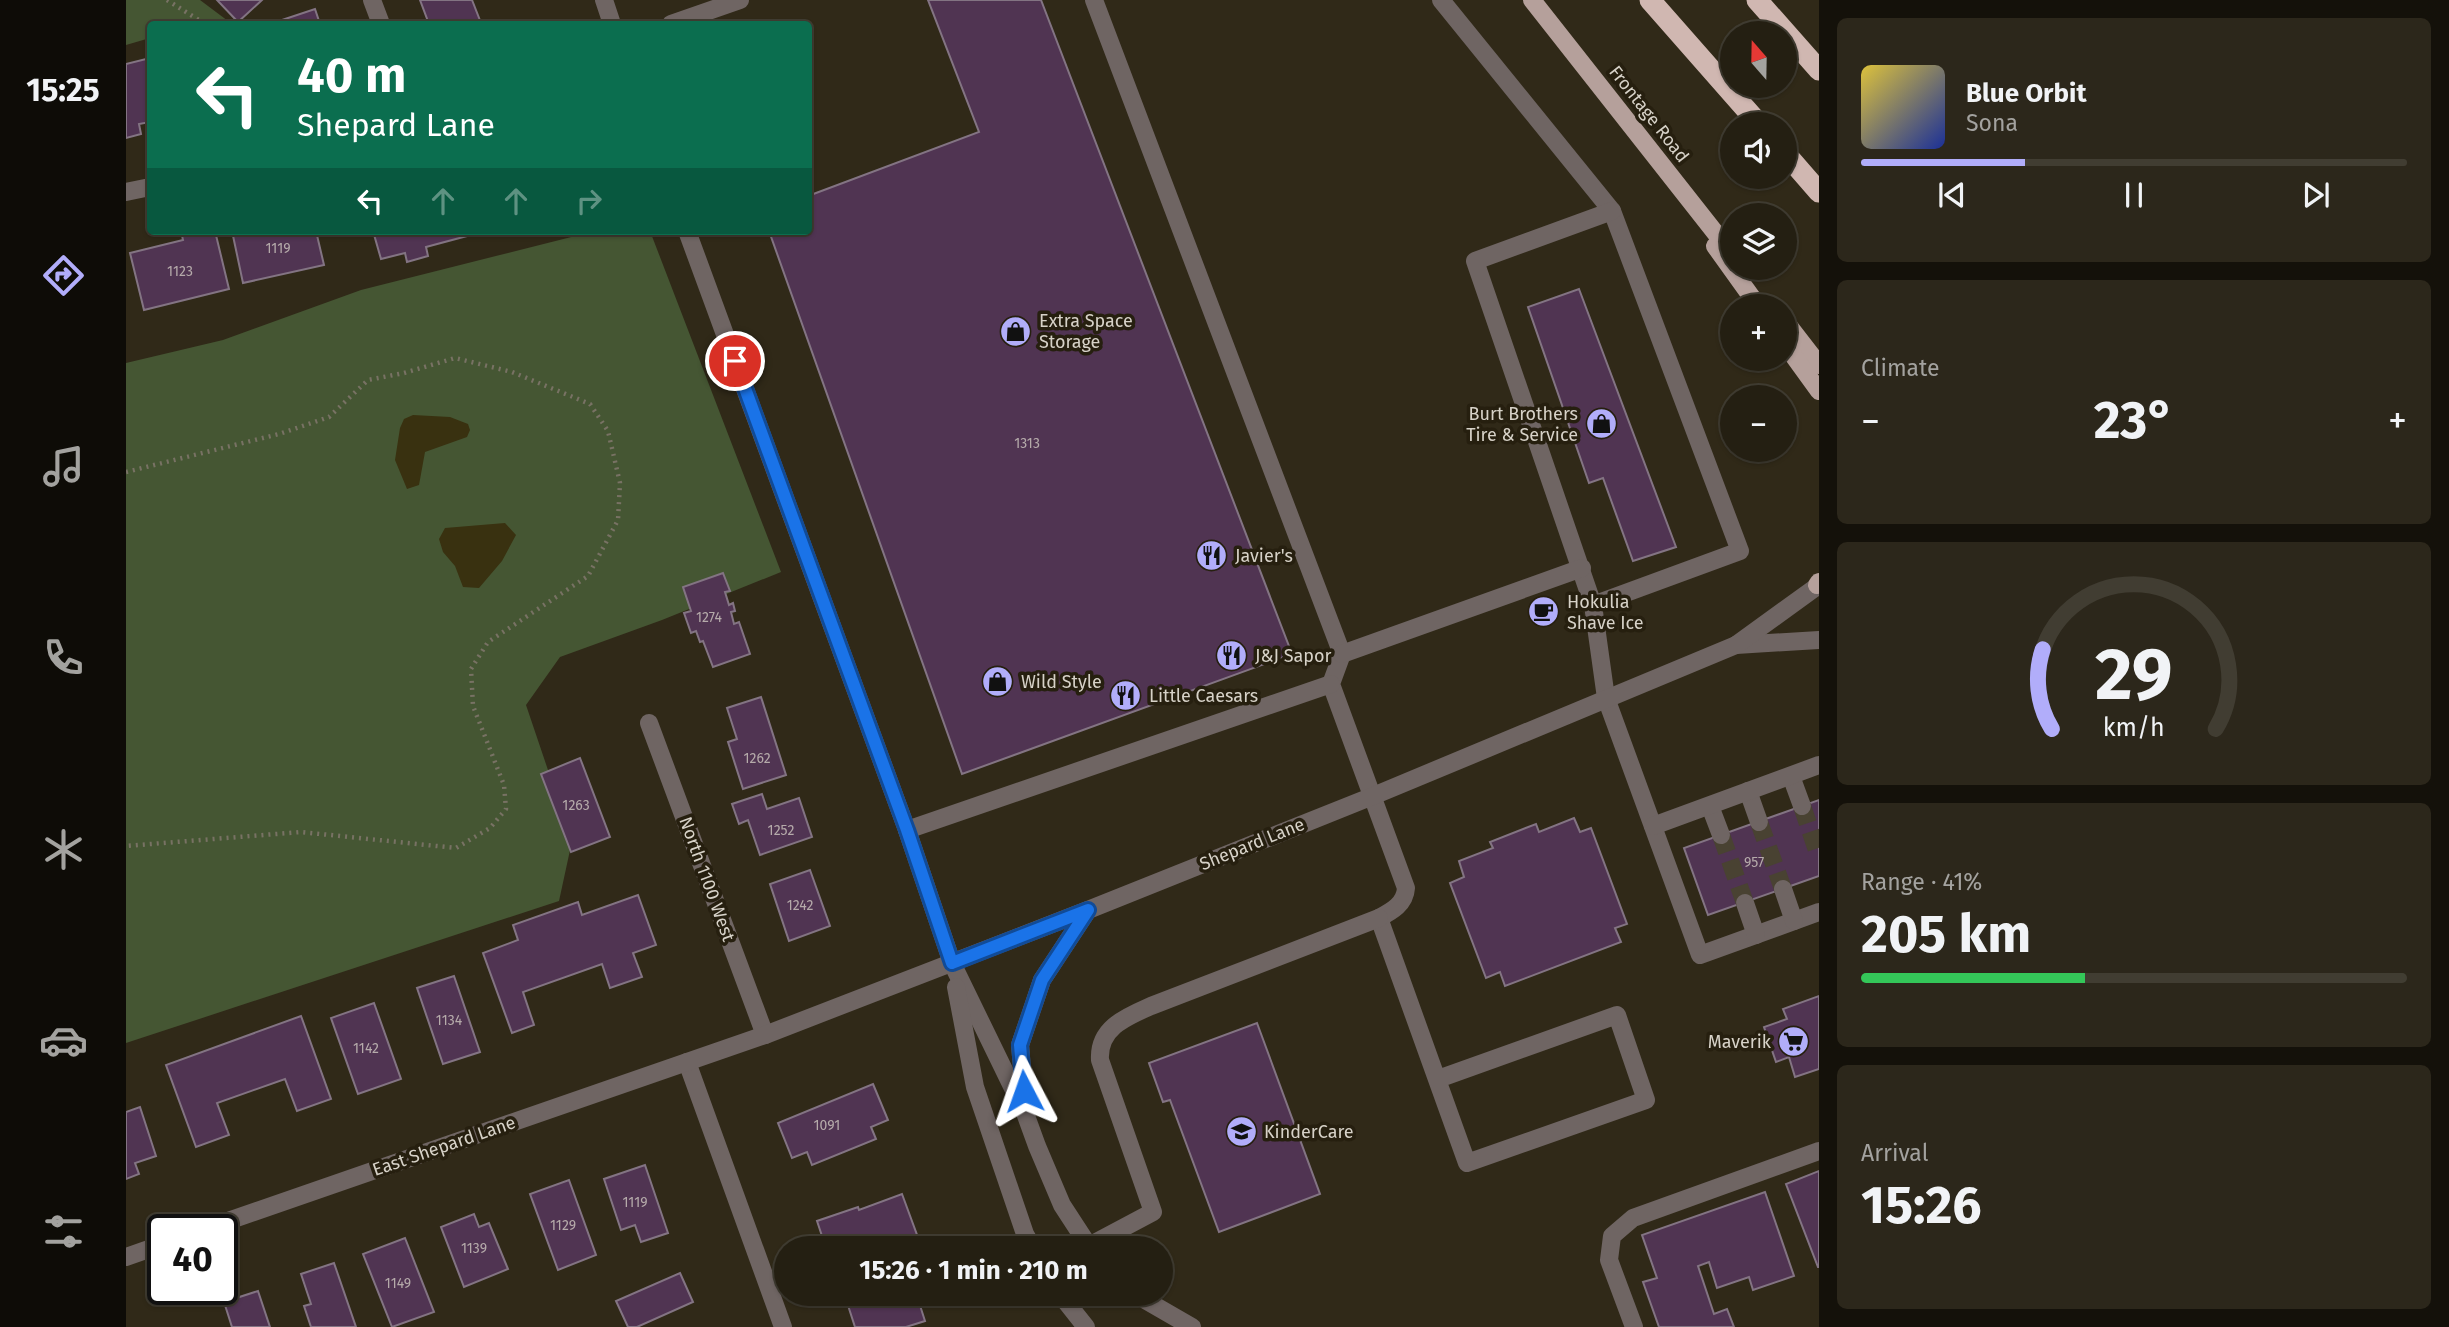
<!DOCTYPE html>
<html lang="en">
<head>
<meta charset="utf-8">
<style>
	:root { --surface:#241f12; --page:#2c271b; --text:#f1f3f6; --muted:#a3a29f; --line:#413d32; --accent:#b1adfa }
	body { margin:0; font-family:"Fira Sans",sans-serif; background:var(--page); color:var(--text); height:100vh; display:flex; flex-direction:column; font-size:26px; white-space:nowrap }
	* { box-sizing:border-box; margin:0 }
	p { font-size:23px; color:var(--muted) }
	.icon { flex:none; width:38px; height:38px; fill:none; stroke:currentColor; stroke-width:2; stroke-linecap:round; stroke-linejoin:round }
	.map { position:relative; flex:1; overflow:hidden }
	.sheet { display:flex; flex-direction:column; gap:18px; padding:18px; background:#14110a; width:630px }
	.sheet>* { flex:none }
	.guide { position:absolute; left:21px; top:21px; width:665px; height:214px; border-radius:7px; box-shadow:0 2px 5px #0004,0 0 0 2px var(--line); background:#0b6e4f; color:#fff; overflow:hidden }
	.needle { width:46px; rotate:340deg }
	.buttons { position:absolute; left:1594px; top:21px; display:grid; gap:14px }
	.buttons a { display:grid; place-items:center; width:77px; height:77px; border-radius:50%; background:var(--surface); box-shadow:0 2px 5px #0004,0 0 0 2px var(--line); font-size:35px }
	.speed { position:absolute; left:21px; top:1214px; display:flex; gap:14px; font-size:35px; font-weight:700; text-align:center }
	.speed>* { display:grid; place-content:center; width:91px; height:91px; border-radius:50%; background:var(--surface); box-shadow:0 2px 5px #0004,0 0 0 2px var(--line); line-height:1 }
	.speed .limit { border:4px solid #111; border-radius:10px; background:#fff; color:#111 }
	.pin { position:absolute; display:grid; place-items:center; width:60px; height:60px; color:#fff; margin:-30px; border:4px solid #fff; border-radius:50%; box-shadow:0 2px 7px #0007 }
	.me { position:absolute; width:77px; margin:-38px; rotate:356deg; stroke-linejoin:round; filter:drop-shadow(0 0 5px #0008) }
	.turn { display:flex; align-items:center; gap:24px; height:147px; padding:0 35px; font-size:32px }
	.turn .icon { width:91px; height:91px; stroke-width:2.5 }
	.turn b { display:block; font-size:49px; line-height:60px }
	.lanes { display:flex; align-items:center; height:66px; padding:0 35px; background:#0003; justify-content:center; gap:35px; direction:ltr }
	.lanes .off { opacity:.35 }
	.big { font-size:52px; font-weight:700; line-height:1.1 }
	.sheet .card { flex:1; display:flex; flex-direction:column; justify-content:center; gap:10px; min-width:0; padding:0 24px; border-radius:10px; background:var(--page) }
	.sheet .dial { align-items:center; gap:0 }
	.dial svg { height:182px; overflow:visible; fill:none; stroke:var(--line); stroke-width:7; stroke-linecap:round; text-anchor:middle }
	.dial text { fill:var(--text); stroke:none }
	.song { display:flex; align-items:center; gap:21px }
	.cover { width:84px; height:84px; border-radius:10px; background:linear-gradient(135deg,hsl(50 70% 55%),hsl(230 70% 35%)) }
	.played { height:7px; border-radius:4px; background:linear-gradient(90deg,var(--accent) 30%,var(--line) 30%) }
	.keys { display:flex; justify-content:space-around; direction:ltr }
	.heat { display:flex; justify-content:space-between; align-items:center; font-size:38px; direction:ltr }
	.charge { height:10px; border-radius:5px; background:linear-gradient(90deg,#34c759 41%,var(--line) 0) }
	.trip { position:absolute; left:648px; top:1236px; width:399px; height:70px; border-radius:35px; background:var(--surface); box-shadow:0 2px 5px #0004,0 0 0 2px var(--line); font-weight:700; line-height:70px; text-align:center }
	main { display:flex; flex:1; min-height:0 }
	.tabs { display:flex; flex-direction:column; width:126px; justify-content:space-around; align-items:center; background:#0e0c07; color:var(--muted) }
	.tabs .icon { width:49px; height:49px }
	.tabs .active { color:var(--accent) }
	.tabs b { font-size:32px; color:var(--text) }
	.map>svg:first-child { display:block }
	.green { fill:#455633 }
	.sand { fill:#393110 }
	.building { fill:#503452; stroke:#837483; stroke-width:2 }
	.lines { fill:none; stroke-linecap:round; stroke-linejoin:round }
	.minor-tunnel { stroke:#494232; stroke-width:18; stroke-dasharray:18 9; stroke-linecap:butt }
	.path { stroke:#787264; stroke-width:4.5; stroke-dasharray:2 5; stroke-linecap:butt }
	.minor { stroke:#6f6563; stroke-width:18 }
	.major { stroke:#b5a09b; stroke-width:18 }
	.highway { stroke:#d0b7b1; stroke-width:21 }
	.route-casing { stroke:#114b97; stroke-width:18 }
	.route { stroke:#1a73e8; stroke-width:12 }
	.labels { text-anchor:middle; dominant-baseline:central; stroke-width:7; stroke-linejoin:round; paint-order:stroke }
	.number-label { font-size:14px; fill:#b5aaaa }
	.street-label { font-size:18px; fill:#d7d2c8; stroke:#261f0f }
	.poi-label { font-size:18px; fill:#d7d2c8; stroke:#261f0f; text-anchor:start }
</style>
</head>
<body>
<main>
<nav class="tabs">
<b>15:25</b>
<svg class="icon active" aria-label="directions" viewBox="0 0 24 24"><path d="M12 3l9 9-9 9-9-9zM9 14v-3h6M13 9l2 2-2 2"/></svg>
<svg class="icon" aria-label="music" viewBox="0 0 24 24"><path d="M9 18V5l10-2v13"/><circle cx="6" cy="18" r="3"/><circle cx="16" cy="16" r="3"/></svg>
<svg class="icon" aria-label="phone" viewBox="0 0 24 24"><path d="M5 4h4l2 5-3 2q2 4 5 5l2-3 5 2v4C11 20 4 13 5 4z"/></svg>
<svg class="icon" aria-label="climate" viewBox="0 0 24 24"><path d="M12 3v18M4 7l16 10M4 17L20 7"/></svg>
<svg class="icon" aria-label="car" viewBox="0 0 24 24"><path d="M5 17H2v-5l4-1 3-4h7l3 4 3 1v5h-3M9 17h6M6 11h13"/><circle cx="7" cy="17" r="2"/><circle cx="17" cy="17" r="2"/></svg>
<svg class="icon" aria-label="filters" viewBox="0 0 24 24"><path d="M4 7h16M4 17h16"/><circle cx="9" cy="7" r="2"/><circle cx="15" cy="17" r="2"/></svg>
</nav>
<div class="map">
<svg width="1693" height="1327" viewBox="0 0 1693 1327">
	<rect width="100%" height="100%" fill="#302918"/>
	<g class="green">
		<polygon points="0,0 74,0 106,24 24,24 24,38 0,45"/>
		<polygon points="469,231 524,231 655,572 536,620 434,657 400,705 446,841 433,901 0,1043 0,363 97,340 235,290"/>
	</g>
	<g class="sand">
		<polygon points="287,415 324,417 342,424 344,430 341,437 299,452 293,485 281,489 269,460 274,428 278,419"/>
		<polygon points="379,523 390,535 376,561 353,588 337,587 329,566 317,552 313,539 319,528"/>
	</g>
	<g class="building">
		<polygon points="91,0 136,0 112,22"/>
		<polygon points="294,0 346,0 355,23 303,24"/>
		<polygon points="802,0 915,0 1166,654 836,774 643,231 682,231 682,196 853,132"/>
		<polygon points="189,9 194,24 144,24"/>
		<polygon points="24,58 24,122 13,124 15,134 0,138 0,64"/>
		<polygon points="55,231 89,231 103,289 18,310 4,253 57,240"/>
		<polygon points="106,231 190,231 198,265 117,283"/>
		<polygon points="247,231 339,231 341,236 300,247 302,256 281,262 279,253 255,259"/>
		<polygon points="1453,289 1550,547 1507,561 1477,478 1463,483 1402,307"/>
		<polygon points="597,573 604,591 599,592 603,605 607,603 609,611 605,612 608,624 613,622 624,654 587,667 577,641 574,642 570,631 565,633 558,613 565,611 557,587"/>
		<polygon points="1420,600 1429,619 1415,625 1408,604"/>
		<polygon points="635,697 660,775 617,789 602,742 611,739 601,708"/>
		<polygon points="454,758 484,837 445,852 415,774"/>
		<polygon points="636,794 641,809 673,798 686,837 634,855 622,820 613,824 606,804"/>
		<polygon points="1693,800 1693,876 1582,915 1558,848"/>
		<polygon points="1448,818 1454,832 1465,828 1501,924 1489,928 1495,942 1379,986 1374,972 1360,978 1324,883 1338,877 1333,861 1367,848 1364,842 1410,824 1413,832"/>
		<polygon points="684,870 704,926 663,941 644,884"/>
		<polygon points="512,895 530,945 507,953 516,977 484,988 476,964 397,992 408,1025 386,1033 357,953 392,940 387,925 452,902 456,915"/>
		<polygon points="328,976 354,1052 317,1064 291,988"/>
		<polygon points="1693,996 1693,1069 1669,1077 1663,1057 1650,1062 1638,1027 1661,1019 1657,1009"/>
		<polygon points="248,1003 275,1079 232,1094 205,1018"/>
		<polygon points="175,1016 205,1099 171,1111 159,1079 91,1103 103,1135 70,1147 40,1065"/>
		<polygon points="1131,1023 1194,1194 1093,1232 1044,1100 1037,1102 1023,1063"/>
		<polygon points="747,1084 762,1120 745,1127 750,1139 686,1165 681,1152 666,1158 652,1123"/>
		<polygon points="14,1107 30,1156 9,1163 13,1174 0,1179 0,1112"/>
		<polygon points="519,1165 542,1233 515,1242 509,1225 495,1230 478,1179"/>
		<polygon points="1693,1171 1693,1267 1692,1267 1660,1184"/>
		<polygon points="443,1180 470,1255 432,1270 404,1194"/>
		<polygon points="1639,1192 1668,1276 1627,1290 1623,1277 1591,1288 1583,1262 1572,1266 1588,1314 1601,1309 1608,1327 1533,1327 1517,1282 1531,1278 1516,1235"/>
		<polygon points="776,1194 794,1243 779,1248 736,1248 734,1242 718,1248 700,1248 691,1221 732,1207 733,1210"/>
		<polygon points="348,1214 353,1227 363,1223 382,1269 338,1287 315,1227"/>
		<polygon points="279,1238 308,1312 266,1327 237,1254"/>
		<polygon points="208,1263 230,1327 185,1327 178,1306 185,1304 175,1274"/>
		<polygon points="554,1273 567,1302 511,1327 502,1327 490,1301"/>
		<polygon points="132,1291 144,1327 106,1327 98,1302"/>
		<polygon points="718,1293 790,1293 799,1321 780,1327 729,1327"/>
	</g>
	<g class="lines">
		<g class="minor-tunnel">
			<polyline points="1676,806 1693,856"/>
			<polyline points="1633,822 1657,889"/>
			<polyline points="1595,835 1619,903"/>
		</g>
		<g class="path">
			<polyline points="41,0 79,24"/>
			<polyline points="0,472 153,434 203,417 242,380 278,373 329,358 386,372 464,404 482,431 494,483 492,520 462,576 362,642 345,669 347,706 378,785 380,809 364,828 330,848 175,832 0,846"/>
		</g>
		<g class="minor">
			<polyline points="246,0 255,24"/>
			<polyline points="478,0 486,24"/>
			<path d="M968 0 1216 654 1205 684 1280 888C1279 904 1266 911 1253 918L1341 1163 1520 1100 1491 1015 1312 1079"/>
			<polyline points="1315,0 1486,211 1614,551 1467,605"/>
			<polyline points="545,24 614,0"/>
			<polyline points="0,192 24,187"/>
			<polyline points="1486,211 1349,261 1467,605 1480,698 1574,955 1693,912"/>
			<polyline points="561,231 781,830 826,963 899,1113 911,1146 936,1205 964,1248"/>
			<polyline points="1610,645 1693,640"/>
			<polyline points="1216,654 1456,568"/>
			<polyline points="523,723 639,1035"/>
			<polyline points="1665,776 1676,806"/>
			<polyline points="1622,791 1633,822"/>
			<polyline points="1584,806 1595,835"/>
			<polyline points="1527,826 1693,765"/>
			<polyline points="781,830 1205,684"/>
			<polyline points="1657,889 1668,921"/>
			<polyline points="1619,903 1630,935"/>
			<polyline points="830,987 849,1087 899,1234 907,1248"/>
			<polyline points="561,1062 657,1327"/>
			<polyline points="899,1103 894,1045 916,980 962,910"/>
			<polyline points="76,1230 639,1035 962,910 1247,796 1610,645 1693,585"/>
			<path d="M963 1246 1027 1212 974 1060C972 1028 1000 1017 1025 1006L1253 918"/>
			<polyline points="0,1257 37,1244"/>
			<polyline points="933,1293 960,1327"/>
			<polyline points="1007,1293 1066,1327"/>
			<polyline points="1508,1327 1483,1260 1486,1236 1507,1218 1693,1151"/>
		</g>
		<g class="major">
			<polyline points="1406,0 1606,254"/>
			<polyline points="1589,246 1632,306"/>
			<polyline points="1659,321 1693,365"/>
			<polyline points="1659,344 1693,391"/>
			<polyline points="1691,585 1693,582"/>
		</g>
		<g class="highway">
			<polyline points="1524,0 1633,124"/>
			<polyline points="1631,0 1693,70"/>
			<polyline points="1659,153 1693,192"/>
		</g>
	</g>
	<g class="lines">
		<defs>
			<polyline id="route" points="609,361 781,830 826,963 962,910 916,980 894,1045 898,1091"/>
		</defs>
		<use href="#route" class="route-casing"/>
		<use href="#route" class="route"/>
	</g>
	<defs>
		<symbol id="shop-disc" viewBox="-11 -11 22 22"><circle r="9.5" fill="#b1adfa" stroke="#261f0f"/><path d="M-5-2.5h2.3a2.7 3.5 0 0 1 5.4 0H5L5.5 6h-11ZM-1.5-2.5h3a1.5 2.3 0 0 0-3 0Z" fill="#111"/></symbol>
		<symbol id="restaurant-disc" viewBox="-11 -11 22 22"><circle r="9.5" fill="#b1adfa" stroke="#261f0f"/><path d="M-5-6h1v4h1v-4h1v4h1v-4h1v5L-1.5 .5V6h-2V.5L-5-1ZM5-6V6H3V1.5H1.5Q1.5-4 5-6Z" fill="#111"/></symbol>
		<symbol id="cafe-disc" viewBox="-11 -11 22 22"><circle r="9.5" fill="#b1adfa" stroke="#261f0f"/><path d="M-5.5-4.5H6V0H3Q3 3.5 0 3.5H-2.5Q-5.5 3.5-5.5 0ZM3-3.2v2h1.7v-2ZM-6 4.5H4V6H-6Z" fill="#111"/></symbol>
		<symbol id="supermarket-disc" viewBox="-11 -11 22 22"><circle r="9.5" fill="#b1adfa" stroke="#261f0f"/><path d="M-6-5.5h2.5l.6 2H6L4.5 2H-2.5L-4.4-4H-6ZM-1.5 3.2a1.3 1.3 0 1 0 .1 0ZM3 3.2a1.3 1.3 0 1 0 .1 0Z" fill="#111"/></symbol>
		<symbol id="school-disc" viewBox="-11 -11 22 22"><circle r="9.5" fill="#b1adfa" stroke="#261f0f"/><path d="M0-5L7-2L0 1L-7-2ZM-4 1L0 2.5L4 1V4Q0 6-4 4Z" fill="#111"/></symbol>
	</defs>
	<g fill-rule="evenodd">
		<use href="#shop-disc" x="872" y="314" width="35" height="35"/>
		<use href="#shop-disc" x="1458" y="406" width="35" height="35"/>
		<use href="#restaurant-disc" x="1068" y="538" width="35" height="35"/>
		<use href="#cafe-disc" x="1400" y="594" width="35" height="35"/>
		<use href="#restaurant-disc" x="1088" y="638" width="35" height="35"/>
		<use href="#shop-disc" x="854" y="664" width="35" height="35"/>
		<use href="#restaurant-disc" x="982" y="678" width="35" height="35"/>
		<use href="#supermarket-disc" x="1650" y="1024" width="35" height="35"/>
		<use href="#school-disc" x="1098" y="1114" width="35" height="35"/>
	</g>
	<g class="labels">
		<g class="number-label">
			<text x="152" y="248">1119</text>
			<text x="54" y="271">1123</text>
			<text x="901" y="443">1313</text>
			<text x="583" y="617">1274</text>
			<text x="631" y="758">1262</text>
			<text x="450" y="805">1263</text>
			<text x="655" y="830">1252</text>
			<text x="1628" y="862">957</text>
			<text x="674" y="905">1242</text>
			<text x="323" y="1020">1134</text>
			<text x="240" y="1048">1142</text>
			<text x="701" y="1125">1091</text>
			<text x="509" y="1202">1119</text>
			<text x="437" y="1225">1129</text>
			<text x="348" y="1248">1139</text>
			<text x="272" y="1283">1149</text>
		</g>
		<g class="street-label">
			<text transform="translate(1523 114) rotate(52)">Frontage Road</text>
			<text transform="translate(1126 844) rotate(-22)">Shepard Lane</text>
			<text transform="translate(581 879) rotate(70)">North 1100 West</text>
			<text transform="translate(318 1146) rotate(-19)">East Shepard Lane</text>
		</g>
		<g class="poi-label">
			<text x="913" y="321">Extra Space<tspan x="913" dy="21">Storage</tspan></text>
			<text x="1452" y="414" text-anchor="end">Burt Brothers<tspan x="1452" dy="21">Tire &amp; Service</tspan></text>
			<text x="1109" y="556">Javier's</text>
			<text x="1441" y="602">Hokulia<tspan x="1441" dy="21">Shave Ice</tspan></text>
			<text x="1129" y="656">J&amp;J Sapor</text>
			<text x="895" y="682">Wild Style</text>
			<text x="1023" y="696">Little Caesars</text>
			<text x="1645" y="1042" text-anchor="end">Maverik</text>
			<text x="1138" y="1132">KinderCare</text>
		</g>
	</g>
</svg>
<div class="buttons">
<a><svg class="needle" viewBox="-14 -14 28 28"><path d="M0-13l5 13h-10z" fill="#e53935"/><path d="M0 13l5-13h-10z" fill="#a3a29f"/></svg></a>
<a><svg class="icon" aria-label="sound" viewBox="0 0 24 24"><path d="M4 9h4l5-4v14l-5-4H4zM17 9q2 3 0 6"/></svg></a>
<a><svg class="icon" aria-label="layers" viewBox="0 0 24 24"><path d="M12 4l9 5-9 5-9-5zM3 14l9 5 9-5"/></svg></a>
<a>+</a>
<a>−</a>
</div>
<div class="speed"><div class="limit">40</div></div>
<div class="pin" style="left:609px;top:361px;background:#d93025"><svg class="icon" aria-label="arrive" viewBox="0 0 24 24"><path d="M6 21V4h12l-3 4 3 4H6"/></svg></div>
<svg class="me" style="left:898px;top:1091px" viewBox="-20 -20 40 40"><path d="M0-17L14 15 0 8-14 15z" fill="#1a73e8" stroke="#fff" stroke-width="4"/></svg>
<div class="trip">15:26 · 1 min · 210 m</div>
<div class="guide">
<div class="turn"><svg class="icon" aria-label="left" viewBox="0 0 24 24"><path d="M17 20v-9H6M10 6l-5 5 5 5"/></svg><div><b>40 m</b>Shepard Lane</div></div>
<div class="lanes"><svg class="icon" aria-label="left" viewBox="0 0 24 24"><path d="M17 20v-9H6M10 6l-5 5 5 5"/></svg><svg class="icon off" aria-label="ahead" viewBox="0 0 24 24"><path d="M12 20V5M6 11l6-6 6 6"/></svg><svg class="icon off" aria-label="ahead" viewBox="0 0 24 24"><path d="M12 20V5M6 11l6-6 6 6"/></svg><svg class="icon off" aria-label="right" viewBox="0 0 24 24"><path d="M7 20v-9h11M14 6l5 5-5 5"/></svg></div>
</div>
</div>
<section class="sheet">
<div class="card">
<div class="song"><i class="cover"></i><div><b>Blue Orbit</b><p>Sona</p></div></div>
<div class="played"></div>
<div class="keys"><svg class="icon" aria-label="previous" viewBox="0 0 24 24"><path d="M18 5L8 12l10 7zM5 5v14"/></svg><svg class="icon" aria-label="pause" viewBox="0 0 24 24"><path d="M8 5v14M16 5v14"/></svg><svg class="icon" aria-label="next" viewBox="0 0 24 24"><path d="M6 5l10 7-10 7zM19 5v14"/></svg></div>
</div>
<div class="card"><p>Climate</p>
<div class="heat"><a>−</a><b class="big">23°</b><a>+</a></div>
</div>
<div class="card dial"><svg viewBox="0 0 100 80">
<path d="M14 69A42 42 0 1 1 86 69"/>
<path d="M14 69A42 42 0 0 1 10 34" stroke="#b1adfa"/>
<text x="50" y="56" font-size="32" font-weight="700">29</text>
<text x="50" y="72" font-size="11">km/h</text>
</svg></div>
<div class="card"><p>Range · 41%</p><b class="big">205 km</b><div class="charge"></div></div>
<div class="card"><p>Arrival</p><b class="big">15:26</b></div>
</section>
</main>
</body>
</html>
